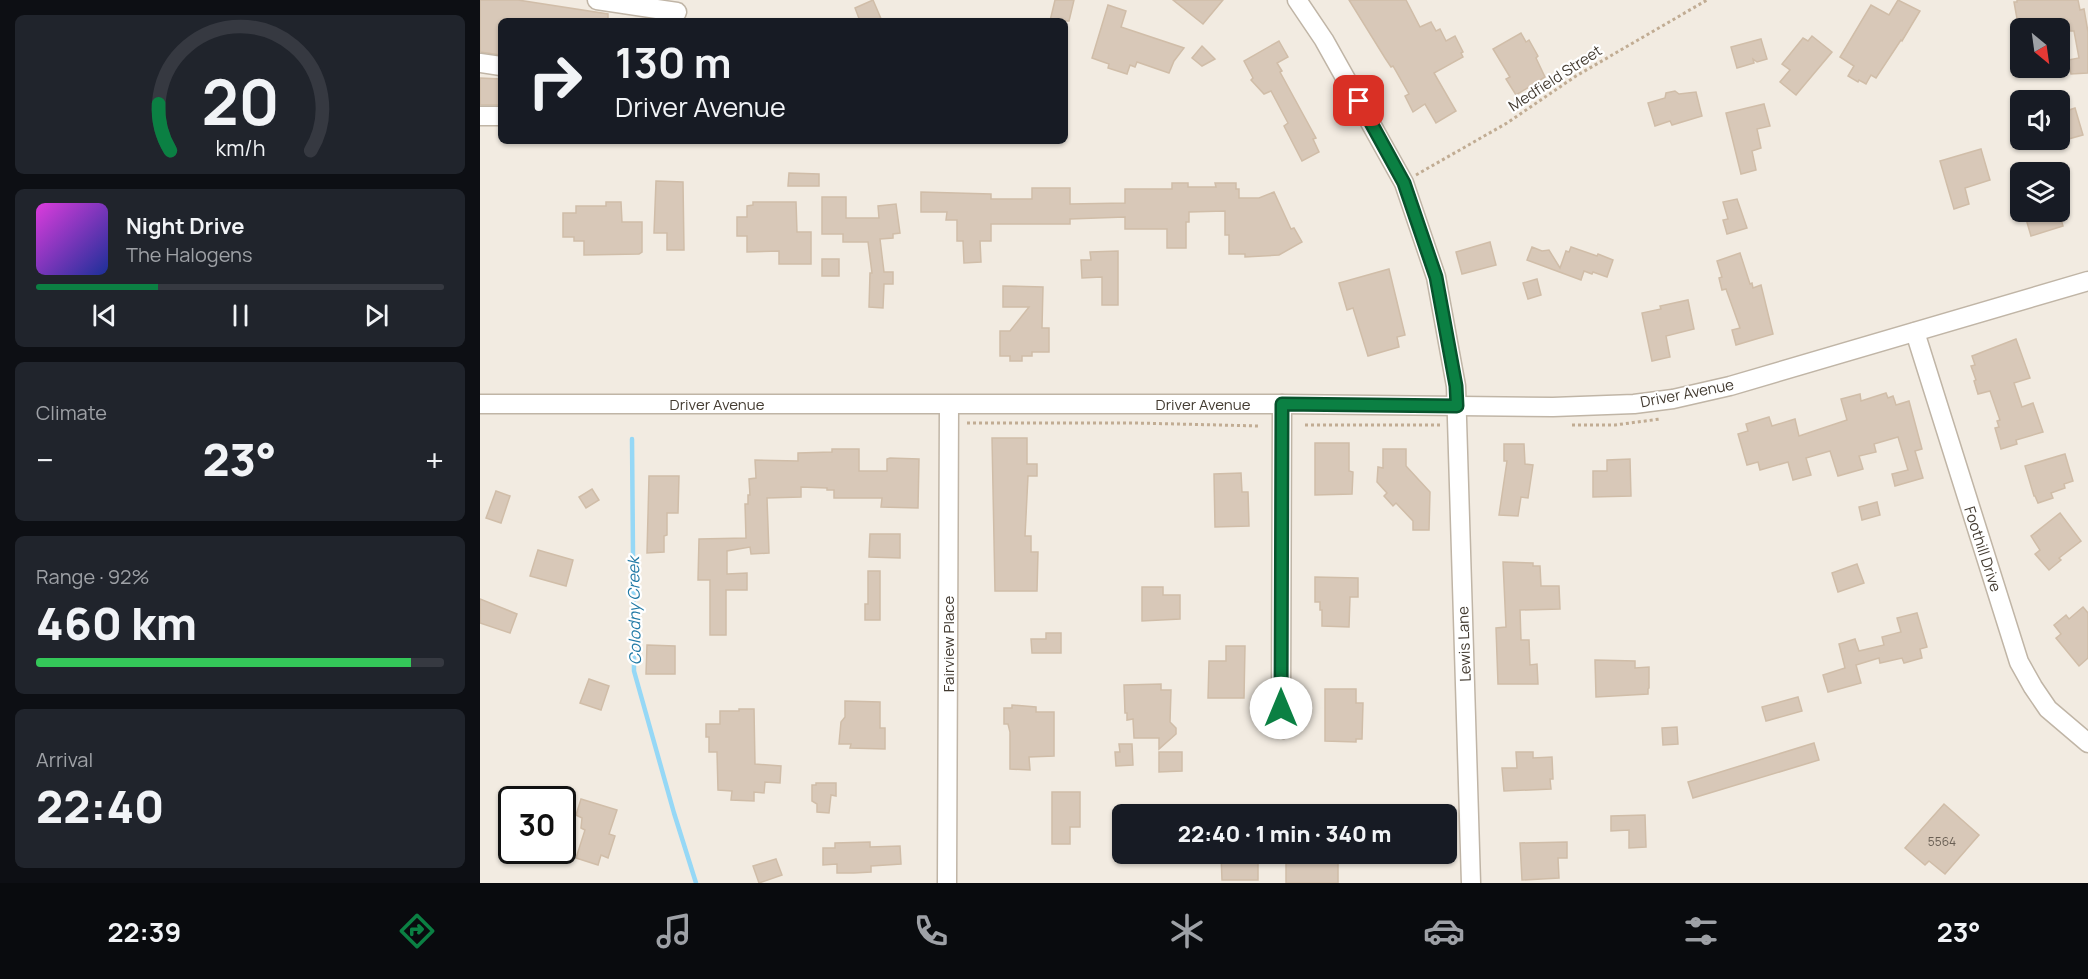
<!DOCTYPE html>
<html lang="en">
<head>
<meta charset="utf-8">
<style>
	:root { --surface:#171b24; --page:#20242c; --text:#f1f3f6; --muted:#9ea1a6; --line:#363941; --accent:#0b8043 }
	body { margin:0; font-family:Manrope,sans-serif; background:var(--page); color:var(--text); height:100vh; display:flex; flex-direction:column; font-size:22px; white-space:nowrap }
	* { box-sizing:border-box; margin:0 }
	p { font-size:20px; color:var(--muted) }
	.icon { flex:none; width:33px; height:33px; fill:none; stroke:currentColor; stroke-width:2; stroke-linecap:round; stroke-linejoin:round }
	.map { position:relative; flex:1; overflow:hidden }
	.sheet { display:flex; flex-direction:column; gap:15px; padding:15px; background:#0d0f14; width:480px }
	.sheet>* { flex:none }
	.hud { position:absolute; left:18px; top:18px; width:570px; height:126px; border-radius:9px; box-shadow:0 2px 4px #0004; background:#171b24; color:var(--text); overflow:hidden }
	.needle { width:39px; rotate:151deg }
	.fabs { position:absolute; left:1530px; top:18px; display:grid; gap:12px }
	.fabs a { display:grid; place-items:center; width:60px; height:60px; border-radius:9px; background:var(--surface); box-shadow:0 2px 4px #0004; font-size:30px }
	.speed { position:absolute; left:18px; top:786px; display:flex; gap:12px; font-size:30px; font-weight:700; text-align:center }
	.speed>* { display:grid; place-content:center; width:78px; height:78px; border-radius:50%; background:var(--surface); box-shadow:0 2px 4px #0004; line-height:1 }
	.speed .limit { border:3px solid #111; border-radius:9px; background:#fff; color:#111 }
	.pin { position:absolute; display:grid; place-items:center; width:51px; height:51px; color:#fff; margin:-26px; border-radius:12px; box-shadow:0 3px 9px #0006 }
	.me { position:absolute; width:66px; margin:-33px; rotate:0deg; stroke-linejoin:round; filter:drop-shadow(0 0 4px #0008) }
	.turn { display:flex; align-items:center; gap:21px; height:126px; padding:0 18px; font-size:27px }
	.turn .icon { width:78px; height:78px; stroke-width:2.5 }
	.turn b { display:block; font-size:42px; line-height:51px }
	.big { font-size:45px; font-weight:800; line-height:1.1 }
	.sheet .tile { flex:1; display:flex; flex-direction:column; justify-content:center; gap:9px; min-width:0; padding:0 21px; border-radius:9px; background:var(--page) }
	.sheet .dial { align-items:center; gap:0 }
	.dial svg { height:156px; overflow:visible; fill:none; stroke:var(--line); stroke-width:7; stroke-linecap:round; text-anchor:middle }
	.dial text { fill:var(--text); stroke:none }
	.song { display:flex; align-items:center; gap:18px }
	.cover { width:72px; height:72px; border-radius:9px; background:linear-gradient(135deg,hsl(300 70% 55%),hsl(230 70% 35%)) }
	.played { height:6px; border-radius:3px; background:linear-gradient(90deg,var(--accent) 30%,var(--line) 30%) }
	.keys { display:flex; justify-content:space-around; direction:ltr }
	.heat { display:flex; justify-content:space-between; align-items:center; font-size:33px; direction:ltr }
	.charge { height:9px; border-radius:4px; background:linear-gradient(90deg,#34c759 92%,var(--line) 0) }
	.trip { position:absolute; left:632px; top:804px; width:345px; height:60px; border-radius:9px; background:var(--surface); box-shadow:0 2px 4px #0004; font-weight:800; line-height:60px; text-align:center }
	.menu { display:flex; height:96px; justify-content:space-around; align-items:center; background:#090b0e; color:var(--muted) }
	.menu .icon { width:42px; height:42px }
	.menu .selected { color:var(--accent) }
	.menu b { font-size:27px; color:var(--text) }
	main { display:flex; flex:1; min-height:0 }
	.map>svg:first-child { display:block }
	.lines { fill:none; stroke-linecap:round; stroke-linejoin:round }
	.stream { stroke:#96d8f6; stroke-width:4.5 }
	.building { fill:#d8c8b8; stroke:#d0bda8; stroke-width:1.5 }
	.minor-casing { stroke:#c0b5a6; stroke-width:21 }
	.path { stroke:#c1ac93; stroke-width:3; stroke-dasharray:3 3; stroke-linecap:butt }
	.minor { stroke:#fff; stroke-width:18 }
	.route-casing { stroke:#07532c; stroke-width:15 }
	.route { stroke:#0b8043; stroke-width:10 }
	.labels { text-anchor:middle; dominant-baseline:central; stroke-width:4.5; stroke-linejoin:round; paint-order:stroke }
	.number-label { font-size:12px; fill:#685e53 }
	.street-label { font-size:15px; fill:#433b31; stroke:#fff }
	.water-label { font-size:16px; font-style:italic; fill:#217aa6; stroke:#fff }
</style>
</head>
<body>
<main>
<section class="sheet">
<div class="tile dial"><svg viewBox="0 0 100 80">
<path d="M14 69A42 42 0 1 1 86 69"/>
<path d="M14 69A42 42 0 0 1 8 45" stroke="#0b8043"/>
<text x="50" y="56" font-size="32" font-weight="700">20</text>
<text x="50" y="72" font-size="11">km/h</text>
</svg></div>
<div class="tile">
<div class="song"><i class="cover"></i><div><b>Night Drive</b><p>The Halogens</p></div></div>
<div class="played"></div>
<div class="keys"><svg class="icon" aria-label="previous" viewBox="0 0 24 24"><path d="M18 5L8 12l10 7zM5 5v14"/></svg><svg class="icon" aria-label="pause" viewBox="0 0 24 24"><path d="M8 5v14M16 5v14"/></svg><svg class="icon" aria-label="next" viewBox="0 0 24 24"><path d="M6 5l10 7-10 7zM19 5v14"/></svg></div>
</div>
<div class="tile"><p>Climate</p>
<div class="heat"><a>−</a><b class="big">23°</b><a>+</a></div>
</div>
<div class="tile"><p>Range · 92%</p><b class="big">460 km</b><div class="charge"></div></div>
<div class="tile"><p>Arrival</p><b class="big">22:40</b></div>
</section>
<div class="map">
<svg width="1608" height="883" viewBox="0 0 1608 883">
	<rect width="100%" height="100%" fill="#f2ebe1"/>
	<g class="lines">
		<polyline class="stream" points="152,439 154,671 194,813 216,883"/>
	</g>
	<g class="building">
		<polygon points="0,0 38,0 128,14 128,21 43,21 29,19 28,21 21,21 21,55 0,52"/>
		<polygon points="393,0 402,21 380,21 375,8"/>
		<polygon points="575,0 594,0 589,21 570,21"/>
		<polygon points="693,0 743,0 723,24"/>
		<polygon points="869,0 926,0 940,27 951,22 956,31 960,29 966,41 975,36 983,52 981,53 983,57 954,73 976,111 956,123 945,104 933,112 925,96 929,94 913,66 911,67 905,58"/>
		<polygon points="1418,0 1440,11 1422,41 1421,40 1396,78 1391,75 1386,84 1379,80 1378,82 1368,76 1374,66 1360,57 1391,5 1409,15"/>
		<polygon points="1537,0 1598,0 1600,10 1604,9 1608,32 1608,73 1591,74 1588,60 1599,58 1594,31 1590,31 1589,27 1582,28 1581,23 1539,30 1534,2 1537,2"/>
		<polygon points="628,5 646,11 641,27 704,48 694,61 689,73 657,62 655,67 650,65 647,74 628,68 629,64 612,58"/>
		<polygon points="1041,33 1046,42 1049,40 1058,56 1056,58 1065,77 1036,95 1026,79 1030,77 1013,49"/>
		<polygon points="1332,36 1352,52 1316,95 1300,82 1310,70 1302,64 1323,38 1328,41"/>
		<polygon points="1281,39 1287,59 1277,62 1273,59 1274,63 1257,68 1251,47"/>
		<polygon points="799,41 808,57 797,63 802,71 800,72 836,138 833,139 839,152 822,161 804,126 808,123 791,91 784,94 771,80 773,78 764,61"/>
		<polygon points="722,46 735,59 722,66 712,58"/>
		<polygon points="0,78 21,79 21,105 0,105"/>
		<polygon points="1195,91 1199,94 1216,92 1222,116 1192,125 1190,121 1175,126 1168,103 1185,98 1186,93"/>
		<polygon points="1284,104 1290,126 1277,129 1281,148 1272,151 1276,170 1261,174 1246,113"/>
		<polygon points="1595,108 1603,135 1585,140 1580,122 1580,113"/>
		<polygon points="1501,149 1510,180 1485,188 1489,204 1474,209 1460,161"/>
		<polygon points="309,173 339,174 339,186 308,186"/>
		<polygon points="176,181 203,182 204,250 187,250 187,233 174,233"/>
		<polygon points="692,183 708,183 708,187 736,187 735,183 756,183 756,189 759,189 759,198 779,198 794,192 811,229 814,228 822,242 799,255 765,257 765,254 749,254 749,235 745,235 745,211 709,212 709,222 706,222 706,248 687,248 687,229 645,229 645,217 590,219 590,224 511,224 511,241 500,241 501,262 484,263 483,241 477,241 477,220 466,220 467,212 441,212 441,192 511,194 511,199 552,199 552,188 590,188 590,204 645,203 645,189 692,189"/>
		<polygon points="342,197 366,197 366,218 399,218 398,206 416,204 420,233 413,234 413,238 400,239 404,272 413,272 413,284 404,284 403,308 389,307 390,273 392,273 388,242 363,242 363,234 342,234"/>
		<polygon points="1257,199 1267,228 1247,234 1243,220 1248,219 1243,202"/>
		<polygon points="126,202 141,202 142,222 162,222 162,252 159,254 104,255 104,241 94,241 94,237 83,237 83,213 96,213 96,206 126,206"/>
		<polygon points="273,202 316,202 317,232 331,232 331,264 299,264 299,251 267,252 267,236 257,236 257,217 267,217 267,206 273,205"/>
		<polygon points="1544,212 1579,212 1583,226 1551,236"/>
		<polygon points="1010,242 1016,265 982,274 976,252"/>
		<polygon points="1052,247 1062,251 1069,250 1080,268 1086,251 1089,252 1091,247 1117,256 1118,254 1133,260 1127,277 1113,272 1112,274 1104,271 1101,280 1047,260"/>
		<polygon points="638,251 638,305 622,305 622,277 602,278 601,260 611,260 610,252"/>
		<polygon points="1260,253 1270,284 1272,283 1273,288 1281,285 1293,334 1256,345 1252,330 1260,328 1246,289 1242,290 1239,278 1242,277 1237,261"/>
		<rect x="342" y="259" width="17" height="17"/>
		<polygon points="909,269 925,335 917,337 919,347 888,356 873,308 867,310 859,283"/>
		<polygon points="1057,279 1061,295 1048,299 1043,283"/>
		<polygon points="523,286 563,287 562,328 569,328 569,352 552,352 552,356 542,356 542,361 530,361 530,356 520,356 520,331 530,331 549,307 523,307"/>
		<polygon points="1208,300 1214,329 1186,336 1190,357 1172,361 1162,313 1181,309 1180,306"/>
		<polygon points="1536,339 1550,378 1534,383 1542,407 1553,403 1563,432 1536,440 1537,444 1521,449 1515,428 1519,427 1517,421 1520,420 1510,391 1498,394 1494,381 1496,380 1491,366 1495,365 1492,356"/>
		<polygon points="1406,393 1408,398 1413,396 1416,405 1429,401 1442,449 1435,451 1443,478 1415,486 1412,474 1428,470 1418,437 1394,444 1396,452 1379,456 1383,469 1358,476 1350,451 1326,458 1331,475 1313,480 1308,462 1280,470 1278,462 1267,465 1258,434 1268,431 1266,424 1289,417 1292,426 1315,419 1319,436 1367,420 1361,399 1380,394 1381,401"/>
		<polygon points="512,438 547,438 547,464 557,464 557,476 548,476 545,536 551,536 551,552 558,552 557,591 515,591"/>
		<polygon points="835,443 869,443 869,471 873,472 872,494 835,495"/>
		<polygon points="1024,444 1044,444 1045,464 1053,465 1048,498 1041,497 1038,516 1019,515 1027,461 1024,461"/>
		<polygon points="352,449 379,449 379,471 407,471 407,459 410,458 439,459 438,508 401,507 402,498 354,498 354,490 347,490 347,488 321,487 321,497 287,498 289,553 271,554 270,547 247,551 247,574 267,573 267,590 246,590 246,635 230,635 230,580 218,580 219,539 266,538 265,504 268,504 268,495 270,495 269,479 276,478 275,460 318,461 318,453 352,452"/>
		<polygon points="903,449 926,449 926,466 950,492 949,530 933,530 933,521 916,503 913,506 904,496 907,493 897,482 898,467 903,468"/>
		<polygon points="1585,454 1593,481 1584,484 1585,488 1571,493 1573,498 1558,503 1555,496 1554,496 1545,466"/>
		<polygon points="1150,459 1151,496 1113,497 1113,471 1127,471 1127,460"/>
		<polygon points="761,473 762,492 768,492 769,526 735,527 734,474"/>
		<polygon points="169,476 199,476 198,513 187,513 187,535 184,536 184,552 167,553"/>
		<polygon points="112,489 119,500 106,508 99,497"/>
		<polygon points="16,491 30,496 21,523 6,518"/>
		<polygon points="1397,502 1400,515 1382,520 1379,507"/>
		<polygon points="1580,513 1601,541 1579,558 1581,560 1569,570 1555,554 1560,550 1551,536"/>
		<polygon points="390,534 420,534 420,558 389,557"/>
		<polygon points="58,550 93,560 86,586 50,576"/>
		<polygon points="1023,562 1053,563 1053,566 1060,566 1061,586 1079,586 1080,609 1040,610 1041,640 1049,640 1050,665 1057,664 1058,684 1018,684 1016,628 1026,627"/>
		<polygon points="1377,564 1384,583 1358,592 1352,573"/>
		<polygon points="388,571 400,571 400,620 385,620 385,604 388,604"/>
		<polygon points="835,577 878,578 878,597 870,597 869,627 842,626 842,610 840,610 840,602 835,602"/>
		<polygon points="662,587 683,587 683,595 700,595 700,619 662,621"/>
		<polygon points="0,599 37,614 30,633 0,623"/>
		<polygon points="1603,607 1608,613 1608,658 1599,666 1576,638 1581,634 1574,625 1586,615 1589,619"/>
		<polygon points="1437,613 1447,647 1440,649 1442,658 1424,663 1422,658 1400,663 1399,658 1376,665 1381,683 1348,692 1343,675 1365,668 1359,644 1375,639 1379,651 1404,645 1402,637 1421,632 1417,618"/>
		<polygon points="566,633 581,633 581,653 552,653 551,639 566,639"/>
		<polygon points="167,645 195,646 195,674 166,674"/>
		<polygon points="746,646 765,646 764,698 728,698 729,661 746,661"/>
		<polygon points="1115,660 1155,661 1155,668 1169,667 1169,688 1168,689 1168,694 1116,697"/>
		<polygon points="109,679 129,686 121,710 100,703"/>
		<polygon points="681,684 681,690 691,690 690,722 696,728 696,734 679,749 679,738 654,738 653,719 647,720 647,713 645,713 644,685"/>
		<polygon points="845,689 876,689 876,703 883,703 882,739 876,739 876,742 845,741"/>
		<polygon points="1318,697 1322,711 1286,721 1282,707"/>
		<polygon points="365,701 400,702 400,728 405,728 405,749 370,748 371,744 359,744 361,722 365,717"/>
		<polygon points="532,705 556,707 556,712 574,712 574,756 549,757 550,770 530,769 530,732 528,724 524,724 524,708 532,708"/>
		<polygon points="259,709 274,709 275,764 301,766 300,783 285,782 284,793 274,792 274,801 251,800 252,791 238,790 237,752 229,752 229,737 226,737 226,724 240,724 240,711 259,711"/>
		<polygon points="1197,727 1198,744 1183,745 1182,728"/>
		<polygon points="1334,743 1339,760 1213,798 1208,782"/>
		<polygon points="639,744 652,744 653,765 636,766 635,752 640,752"/>
		<polygon points="679,752 702,752 702,771 679,772"/>
		<polygon points="1036,752 1053,752 1053,758 1072,757 1073,779 1070,779 1071,789 1024,791 1022,768 1037,768"/>
		<polygon points="336,783 356,783 356,796 351,795 349,813 337,812 337,804 332,801 332,785 336,785"/>
		<polygon points="572,792 600,792 600,827 590,827 590,844 572,844"/>
		<polygon points="101,799 137,810 129,834 135,836 128,858 121,855 118,865 96,858 105,830 101,828 102,818 96,815"/>
		<polygon points="1464,804 1499,835 1465,874 1449,861 1445,865 1425,848"/>
		<polygon points="1165,815 1166,847 1149,848 1149,830 1131,831 1131,816"/>
		<polygon points="390,842 390,847 420,846 421,864 391,866 391,872 374,873 357,873 357,864 343,865 343,848 355,848 355,843"/>
		<polygon points="1087,842 1087,858 1078,858 1079,878 1042,880 1040,843"/>
		<polygon points="741,854 778,854 778,880 742,880"/>
		<polygon points="806,854 830,854 830,857 840,857 840,860 858,860 858,883 806,883"/>
		<polygon points="296,859 302,875 279,883 273,866"/>
	</g>
	<g class="lines">
		<defs>
			<g id="minor">
				<polyline points="117,0 197,12"/>
				<polyline points="817,0 844,40 924,183 956,277 976,386 991,883"/>
				<polyline points="0,63 21,66"/>
				<polyline points="0,116 21,116"/>
				<polyline points="1435,332 1539,662 1553,687 1568,709 1608,743"/>
				<polyline points="0,404 802,404 1073,407 1154,404 1193,399 1250,386 1608,281"/>
				<polyline points="802,404 801,708 803,729"/>
				<polyline points="467,883 469,405"/>
			</g>
		</defs>
		<use href="#minor" class="minor-casing"/>
		<g class="path">
			<polyline points="936,175 1027,123 1096,76 1227,0"/>
			<polyline points="487,423 655,423 780,426"/>
			<polyline points="825,425 961,425"/>
			<polyline points="1092,425 1135,425 1180,419"/>
		</g>
		<use href="#minor" class="minor"/>
	</g>
	<g class="lines">
		<defs>
			<polyline id="route" points="801,708 802,404 977,406 976,386 956,277 924,183 879,101"/>
		</defs>
		<use href="#route" class="route-casing"/>
		<use href="#route" class="route"/>
	</g>
	<g class="labels">
		<g class="number-label">
			<text x="1462" y="841">5564</text>
		</g>
		<g class="street-label">
			<text transform="translate(1075 78) rotate(-33)">Medfield Street</text>
			<text transform="translate(1207 393) rotate(-11)">Driver Avenue</text>
			<text x="237" y="404">Driver Avenue</text>
			<text x="723" y="404">Driver Avenue</text>
			<text transform="translate(1503 549) rotate(72)">Foothill Drive</text>
			<text transform="translate(468 644) rotate(-90)">Fairview Place</text>
			<text transform="translate(984 644) rotate(-92)">Lewis Lane</text>
		</g>
		<g class="water-label">
			<text transform="translate(154 611) rotate(-91)">Colodny Creek</text>
		</g>
	</g>
</svg>
<div class="fabs">
<a><svg class="needle" viewBox="-14 -14 28 28"><path d="M0-13l5 13h-10z" fill="#e53935"/><path d="M0 13l5-13h-10z" fill="#9ea1a6"/></svg></a>
<a><svg class="icon" aria-label="sound" viewBox="0 0 24 24"><path d="M4 9h4l5-4v14l-5-4H4zM17 9q2 3 0 6"/></svg></a>
<a><svg class="icon" aria-label="layers" viewBox="0 0 24 24"><path d="M12 4l9 5-9 5-9-5zM3 14l9 5 9-5"/></svg></a>
</div>
<div class="speed"><div class="limit">30</div></div>
<div class="pin" style="left:879px;top:101px;background:#d93025"><svg class="icon" aria-label="arrive" viewBox="0 0 24 24"><path d="M6 21V4h12l-3 4 3 4H6"/></svg></div>
<svg class="me" style="left:801px;top:708px" viewBox="-20 -20 40 40"><circle r="19" fill="#fff"/><path d="M0-13L10 11 0 6-10 11z" fill="#0b8043"/></svg>
<div class="trip">22:40 · 1 min · 340 m</div>
<div class="hud">
<div class="turn"><svg class="icon" aria-label="right" viewBox="0 0 24 24"><path d="M7 20v-9h11M14 6l5 5-5 5"/></svg><div><b>130 m</b>Driver Avenue</div></div>
</div>
</div>
</main>
<nav class="menu">
<b>22:39</b>
<svg class="icon selected" aria-label="directions" viewBox="0 0 24 24"><path d="M12 3l9 9-9 9-9-9zM9 14v-3h6M13 9l2 2-2 2"/></svg>
<svg class="icon" aria-label="music" viewBox="0 0 24 24"><path d="M9 18V5l10-2v13"/><circle cx="6" cy="18" r="3"/><circle cx="16" cy="16" r="3"/></svg>
<svg class="icon" aria-label="phone" viewBox="0 0 24 24"><path d="M5 4h4l2 5-3 2q2 4 5 5l2-3 5 2v4C11 20 4 13 5 4z"/></svg>
<svg class="icon" aria-label="climate" viewBox="0 0 24 24"><path d="M12 3v18M4 7l16 10M4 17L20 7"/></svg>
<svg class="icon" aria-label="car" viewBox="0 0 24 24"><path d="M5 17H2v-5l4-1 3-4h7l3 4 3 1v5h-3M9 17h6M6 11h13"/><circle cx="7" cy="17" r="2"/><circle cx="17" cy="17" r="2"/></svg>
<svg class="icon" aria-label="filters" viewBox="0 0 24 24"><path d="M4 7h16M4 17h16"/><circle cx="9" cy="7" r="2"/><circle cx="15" cy="17" r="2"/></svg>
<b>23°</b>
</nav>
</body>
</html>
